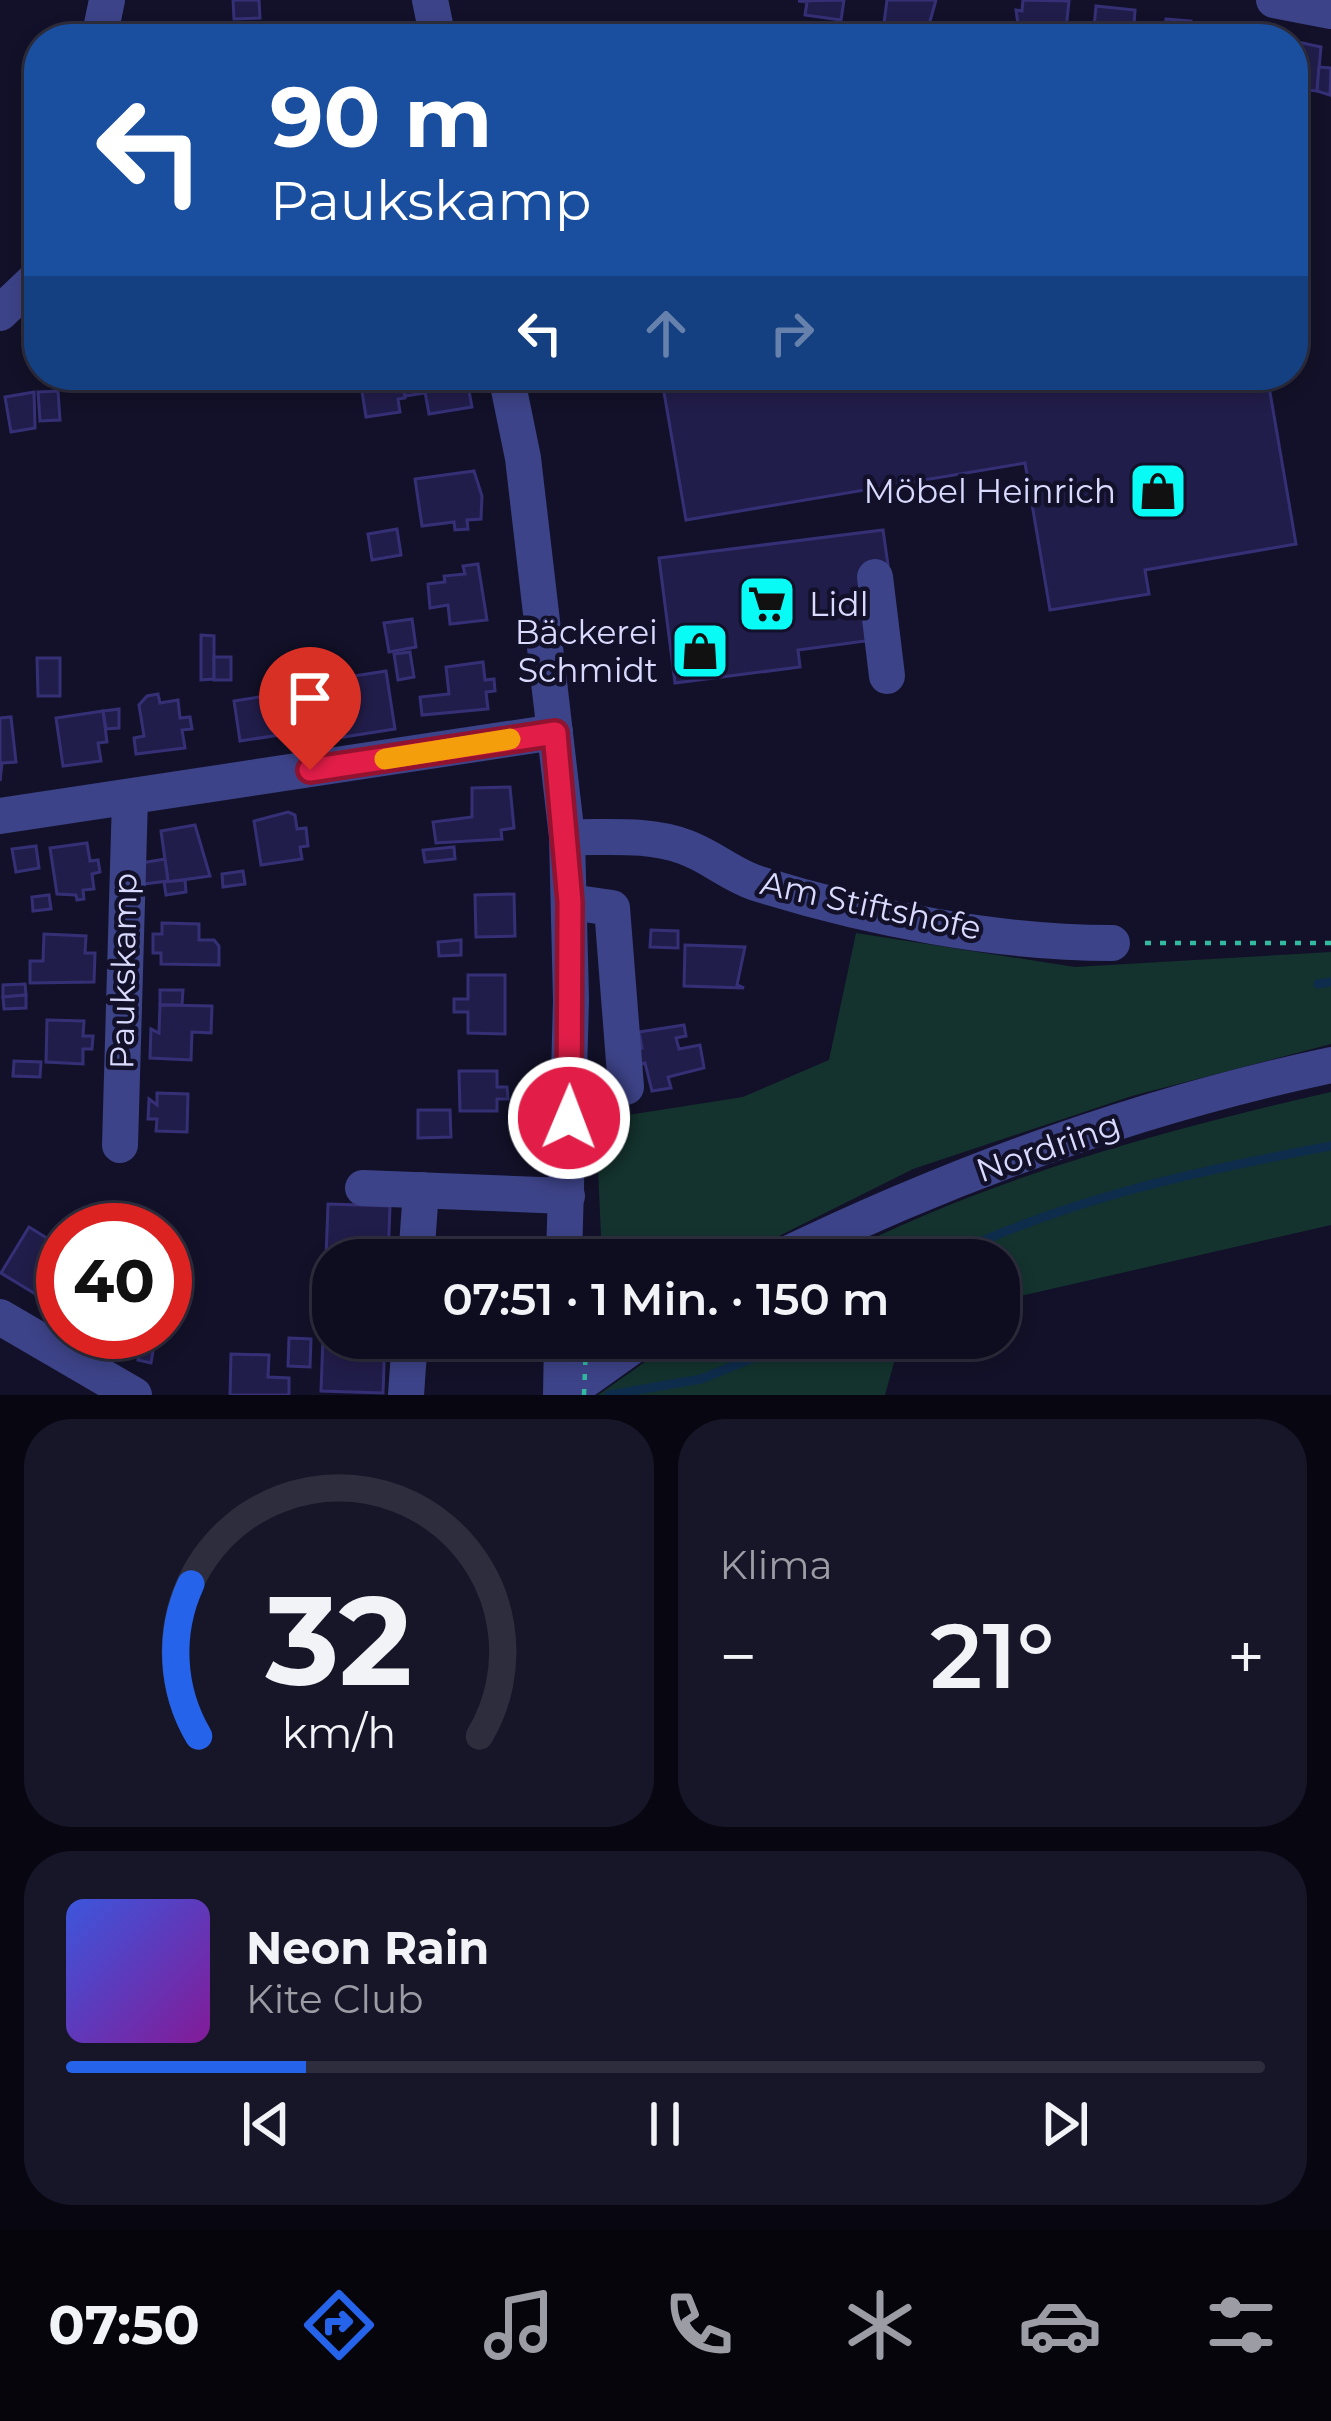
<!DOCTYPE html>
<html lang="de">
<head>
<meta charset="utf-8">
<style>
	:root { --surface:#0e0d1f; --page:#171628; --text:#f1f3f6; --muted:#9b9ca4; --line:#2e2d3d; --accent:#2563eb }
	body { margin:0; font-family:Montserrat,sans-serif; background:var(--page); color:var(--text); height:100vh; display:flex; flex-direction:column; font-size:45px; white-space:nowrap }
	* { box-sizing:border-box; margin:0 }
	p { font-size:39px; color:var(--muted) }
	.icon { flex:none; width:66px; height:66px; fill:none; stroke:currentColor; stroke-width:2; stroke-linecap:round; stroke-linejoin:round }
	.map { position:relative; height:1395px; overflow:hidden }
	.panel { display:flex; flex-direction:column; gap:24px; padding:24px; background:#080711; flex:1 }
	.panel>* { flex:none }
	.banner { position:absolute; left:24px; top:24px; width:1284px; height:366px; border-radius:48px; box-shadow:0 6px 18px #0003,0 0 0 3px var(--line); background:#1a4fa0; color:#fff; overflow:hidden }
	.speed { position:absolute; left:36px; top:1203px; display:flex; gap:24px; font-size:60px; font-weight:700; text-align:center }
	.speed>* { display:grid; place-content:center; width:156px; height:156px; border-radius:50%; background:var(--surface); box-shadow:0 6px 18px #0003,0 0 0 3px var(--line); line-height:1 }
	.speed .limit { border:18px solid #d22; background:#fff; color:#111 }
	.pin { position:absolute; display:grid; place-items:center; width:102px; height:102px; color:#fff; margin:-123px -51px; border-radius:50% 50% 50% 0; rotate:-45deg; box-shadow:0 0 12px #0007 }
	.pin .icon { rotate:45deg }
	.me { position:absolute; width:132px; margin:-66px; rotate:1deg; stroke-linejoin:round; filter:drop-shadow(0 0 9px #0008) }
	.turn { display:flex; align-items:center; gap:42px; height:252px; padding:0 48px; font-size:54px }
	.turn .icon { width:156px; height:156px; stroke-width:2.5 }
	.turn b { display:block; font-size:84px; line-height:102px }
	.lanes { display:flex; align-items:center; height:114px; padding:0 48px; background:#0003; justify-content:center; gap:60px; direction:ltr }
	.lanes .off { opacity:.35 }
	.big { font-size:90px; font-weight:600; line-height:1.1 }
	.panel .widget { flex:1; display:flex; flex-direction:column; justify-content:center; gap:18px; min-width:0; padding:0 42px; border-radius:48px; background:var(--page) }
	.panel .dial { align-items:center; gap:0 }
	.dial svg { height:312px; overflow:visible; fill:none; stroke:var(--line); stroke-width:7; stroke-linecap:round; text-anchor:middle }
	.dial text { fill:var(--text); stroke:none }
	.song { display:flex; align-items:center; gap:36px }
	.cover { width:144px; height:144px; border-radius:18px; background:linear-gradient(135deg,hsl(230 70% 55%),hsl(290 70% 35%)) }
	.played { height:12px; border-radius:6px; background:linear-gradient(90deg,var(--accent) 20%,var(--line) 20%) }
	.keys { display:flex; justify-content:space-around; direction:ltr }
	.heat { display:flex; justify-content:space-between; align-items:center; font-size:66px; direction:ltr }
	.panel .tiles { flex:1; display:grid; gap:24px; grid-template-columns:1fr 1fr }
	.widget:last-child { grid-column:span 2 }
	.trip { position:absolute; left:312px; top:1239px; width:708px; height:120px; border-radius:48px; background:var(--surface); box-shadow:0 6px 18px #0003,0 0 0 3px var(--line); font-weight:600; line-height:120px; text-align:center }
	.tabs { display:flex; height:192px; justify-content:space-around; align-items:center; background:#06050c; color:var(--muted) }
	.tabs .icon { width:84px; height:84px }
	.tabs .active { color:var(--accent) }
	.tabs b { font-size:54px; color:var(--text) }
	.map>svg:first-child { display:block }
	.green { fill:#14332e }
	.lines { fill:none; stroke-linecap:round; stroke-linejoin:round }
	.stream { stroke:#0e2c4c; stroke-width:9 }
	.building { fill:#211d4a; stroke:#353076; stroke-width:3 }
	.path { stroke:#32baa1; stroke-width:4.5; stroke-dasharray:6 9; stroke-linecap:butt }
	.minor { stroke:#3d4388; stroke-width:36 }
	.path-bridge { stroke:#32baa1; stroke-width:4.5; stroke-dasharray:6 9; stroke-linecap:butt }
	.route-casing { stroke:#92132f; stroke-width:30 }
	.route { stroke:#e11d48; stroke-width:21 }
	.slow { stroke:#f59e0b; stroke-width:21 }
	.labels { text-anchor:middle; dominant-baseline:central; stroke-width:9; stroke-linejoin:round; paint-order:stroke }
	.poi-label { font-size:33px; fill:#dadafe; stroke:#121129; text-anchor:end }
	.street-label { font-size:33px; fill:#dadafe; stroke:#121129 }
</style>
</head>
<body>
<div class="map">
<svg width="1331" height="1395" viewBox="0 0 1331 1395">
	<rect width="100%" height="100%" fill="#121129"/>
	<g class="green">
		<polygon points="856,933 1075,967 1331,952 1331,1044 1132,1096 913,1169 731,1260 602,1260 596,1120 743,1097 829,1060"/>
		<path d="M1331 1092V1225L999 1301V1260H829C985 1179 1160 1131 1331 1092Z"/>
		<polygon points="679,1338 893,1338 895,1359 885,1395 598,1395"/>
	</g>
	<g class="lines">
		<g class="stream">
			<polyline points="1318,984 1331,982"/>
			<path d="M941 1260C1065 1199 1196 1171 1331 1146"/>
			<polyline points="609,1395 701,1379 803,1338"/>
		</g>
	</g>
	<g class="building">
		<polygon points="233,0 259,0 260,18 234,19"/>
		<polygon points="844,0 841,20 805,15 807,2 798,1"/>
		<polygon points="887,0 936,0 925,39 882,39"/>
		<polygon points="1023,0 1069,1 1065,39 1020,39 1016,10 1022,11"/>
		<polygon points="1096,6 1135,10 1133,39 1093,39"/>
		<polygon points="1166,19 1191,21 1189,39 1164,39"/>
		<polygon points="1190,26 1230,30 1229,39 1189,39"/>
		<polygon points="1293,41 1321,47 1317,91 1293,89"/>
		<polygon points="1319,67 1331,68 1330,95 1317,91"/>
		<polygon points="84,375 119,375 120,383 86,388"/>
		<polygon points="377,375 402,375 405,398 398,399 400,412 366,417 361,385 378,382"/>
		<polygon points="402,375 422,375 425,393 405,396"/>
		<polygon points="422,375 466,375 472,407 429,414"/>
		<polygon points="661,375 1267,375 1296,544 1145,570 1149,594 1050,610 1025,463 686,520"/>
		<polygon points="58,391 60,420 40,421 38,392"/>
		<polygon points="34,392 35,428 11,432 5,397"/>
		<polygon points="474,471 482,496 481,519 467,520 468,529 455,530 454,522 422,526 415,479"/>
		<polygon points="397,529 401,555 372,560 368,534"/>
		<polygon points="883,530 888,565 873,640 798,650 800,667 675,683 659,558"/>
		<polygon points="478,564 487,620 450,624 448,605 430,608 428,584 445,582 444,576 465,574 463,566"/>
		<polygon points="412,619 416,647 389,652 384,623"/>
		<polygon points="201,635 214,636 214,679 201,680"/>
		<polygon points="410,652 414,677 398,680 394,654"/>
		<rect x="214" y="657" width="17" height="23"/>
		<polygon points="37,658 60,658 60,696 38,696"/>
		<polygon points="483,662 485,680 494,679 495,691 486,692 488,709 422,715 420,697 449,694 446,667"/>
		<polygon points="386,671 395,729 331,739 322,681"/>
		<polygon points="286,680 293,733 240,741 234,701 265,696 263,683"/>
		<polygon points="158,694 160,703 178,700 180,718 190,717 192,729 182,730 185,748 136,754 134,738 144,736 139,705 147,696"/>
		<polygon points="119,709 119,728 106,729 103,711"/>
		<polygon points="103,711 107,742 98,743 101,761 63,766 56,718"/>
		<polygon points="11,717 16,762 2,763 0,781 0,718"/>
		<polygon points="510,787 514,828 501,830 502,839 436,843 433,822 472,817 472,788"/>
		<polygon points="288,812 295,815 297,829 306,828 308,846 300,847 302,859 261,865 254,821"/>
		<polygon points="195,825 210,876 168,882 161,831"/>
		<polygon points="87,843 90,861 98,860 100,872 92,874 94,889 83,890 84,899 77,900 76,895 57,894 50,848"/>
		<polygon points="36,846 39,868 16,872 12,849"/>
		<polygon points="454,847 455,859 425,862 423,850"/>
		<polygon points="165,859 168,881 144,884 141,863"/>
		<polygon points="243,871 245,884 223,887 222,874"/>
		<polygon points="185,880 186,892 166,895 164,882"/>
		<polygon points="514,894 515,936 476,937 475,895"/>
		<polygon points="49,895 51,909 33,911 32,897"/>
		<polygon points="162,923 199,924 199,940 214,940 219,946 219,965 161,964 161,953 153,953 153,934 162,934"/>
		<polygon points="651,930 678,931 678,948 650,947"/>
		<polygon points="44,934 86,936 85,953 95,953 94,982 30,983 30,961 43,961"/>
		<polygon points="461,940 461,955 439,956 438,942"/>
		<polygon points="685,945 745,947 737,985 744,988 684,986"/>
		<polygon points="468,975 505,975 505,1034 468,1033 468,1012 454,1012 454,999 468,999"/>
		<polygon points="25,984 26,995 3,997 3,985"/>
		<polygon points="160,990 183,990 182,1005 160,1005"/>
		<polygon points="26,995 26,1008 4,1009 3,997"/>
		<polygon points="160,1005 212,1006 211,1033 192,1032 191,1060 150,1058 151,1029 159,1033"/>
		<polygon points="47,1020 84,1021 83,1036 93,1036 92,1049 83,1049 83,1064 46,1062"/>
		<polygon points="684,1025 686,1036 676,1038 679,1049 700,1045 704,1068 668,1077 671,1088 652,1091 645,1063 636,1066 633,1050 642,1048 639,1032"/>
		<polygon points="14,1061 41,1062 40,1077 13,1076"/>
		<polygon points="459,1071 497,1071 497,1087 507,1087 508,1099 497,1099 497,1111 460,1111"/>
		<polygon points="157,1093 188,1094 187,1132 156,1131 157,1119 148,1119 149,1099 157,1105"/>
		<polygon points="418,1110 450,1110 451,1137 418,1138"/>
		<polygon points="328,1204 390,1206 388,1260 333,1260 333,1338 385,1338 383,1393 321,1391"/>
		<polygon points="29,1227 50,1240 42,1252 63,1265 63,1293 55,1306 1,1273"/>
		<polygon points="142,1338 155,1340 151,1363 138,1360"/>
		<polygon points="289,1338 311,1339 310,1367 288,1366"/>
		<polygon points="231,1354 269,1355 268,1377 289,1378 289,1395 230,1395"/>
	</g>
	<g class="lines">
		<polyline class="path" points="1145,943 1331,943"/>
		<g class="minor">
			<polyline points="430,0 438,39"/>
			<polyline points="1274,0 1331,11"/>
			<polyline points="99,39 107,0"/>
			<polyline points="0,313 39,276"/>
			<polyline points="506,375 523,458 567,837 571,1000 564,1260"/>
			<polyline points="875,577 887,676"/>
			<polyline points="0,816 555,732"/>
			<path d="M567 837C606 838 648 833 685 847 711 856 732 876 759 884 868 918 997 943 1112 943"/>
			<polyline points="570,902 612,908 626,1087"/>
			<polyline points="120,1145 130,798"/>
			<polyline points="363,1188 567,1196"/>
			<polyline points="416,1260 421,1190"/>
			<path d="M775 1260C952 1174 1138 1106 1331 1065"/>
			<polyline points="0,1317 134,1395"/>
			<polyline points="406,1395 410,1338"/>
			<polyline points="561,1395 562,1338"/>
			<polyline points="564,1395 644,1338"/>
		</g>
		<polyline class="path-bridge" points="584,1395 586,1346"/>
	</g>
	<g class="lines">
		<defs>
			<polyline id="route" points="310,770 555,733 570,902 569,1118"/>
		</defs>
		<use href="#route" class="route-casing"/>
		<use href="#route" class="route"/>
		<polyline class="slow" points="385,759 510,739"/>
	</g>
	<defs>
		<symbol id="shop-square" viewBox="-11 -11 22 22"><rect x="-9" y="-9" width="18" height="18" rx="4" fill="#09fbf5" stroke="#121129"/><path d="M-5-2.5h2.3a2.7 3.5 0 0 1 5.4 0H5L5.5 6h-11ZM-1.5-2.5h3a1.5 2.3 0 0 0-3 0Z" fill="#111"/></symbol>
		<symbol id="supermarket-square" viewBox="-11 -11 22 22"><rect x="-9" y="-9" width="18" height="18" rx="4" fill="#09fbf5" stroke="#121129"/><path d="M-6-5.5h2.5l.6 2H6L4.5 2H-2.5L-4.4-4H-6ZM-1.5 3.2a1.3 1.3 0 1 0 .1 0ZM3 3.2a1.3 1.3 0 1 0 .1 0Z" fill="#111"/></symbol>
	</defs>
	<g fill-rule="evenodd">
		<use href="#shop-square" x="1125" y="458" width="66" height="66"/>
		<use href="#supermarket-square" x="734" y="571" width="66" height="66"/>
		<use href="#shop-square" x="667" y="618" width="66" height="66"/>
	</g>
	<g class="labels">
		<g class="poi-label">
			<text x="1116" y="491">Möbel Heinrich</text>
			<text x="809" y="604" text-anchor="start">Lidl</text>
			<text x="658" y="632">Bäckerei<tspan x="658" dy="38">Schmidt</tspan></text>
		</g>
		<g class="street-label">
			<text transform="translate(871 905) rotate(12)">Am Stiftshofe</text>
			<text transform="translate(123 971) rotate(-89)">Paukskamp</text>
			<text transform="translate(1048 1147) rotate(-19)">Nordring</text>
		</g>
	</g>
</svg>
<div class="speed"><div class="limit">40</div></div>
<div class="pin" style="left:310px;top:770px;background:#d93025"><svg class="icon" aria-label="arrive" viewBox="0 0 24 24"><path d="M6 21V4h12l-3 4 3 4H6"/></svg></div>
<svg class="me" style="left:569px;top:1118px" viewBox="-20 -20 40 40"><circle r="17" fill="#e11d48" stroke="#fff" stroke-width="3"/><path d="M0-11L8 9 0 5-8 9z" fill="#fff"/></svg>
<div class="trip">07:51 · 1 Min. · 150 m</div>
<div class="banner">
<div class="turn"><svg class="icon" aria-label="left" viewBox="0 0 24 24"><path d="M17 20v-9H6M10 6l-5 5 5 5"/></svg><div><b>90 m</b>Paukskamp</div></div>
<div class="lanes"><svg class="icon" aria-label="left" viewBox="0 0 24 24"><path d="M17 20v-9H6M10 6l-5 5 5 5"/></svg><svg class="icon off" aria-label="ahead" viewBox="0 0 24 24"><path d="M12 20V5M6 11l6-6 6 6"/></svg><svg class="icon off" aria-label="right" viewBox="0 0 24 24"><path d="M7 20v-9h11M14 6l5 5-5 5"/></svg></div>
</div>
</div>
<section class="panel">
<div class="tiles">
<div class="widget dial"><svg viewBox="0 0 100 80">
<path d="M14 69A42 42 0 1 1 86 69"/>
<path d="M14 69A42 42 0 0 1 12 30" stroke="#2563eb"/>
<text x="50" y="56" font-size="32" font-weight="700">32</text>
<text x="50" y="72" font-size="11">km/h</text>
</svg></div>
<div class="widget"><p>Klima</p>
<div class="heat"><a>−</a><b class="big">21°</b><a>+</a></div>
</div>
<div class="widget">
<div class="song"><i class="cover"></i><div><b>Neon Rain</b><p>Kite Club</p></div></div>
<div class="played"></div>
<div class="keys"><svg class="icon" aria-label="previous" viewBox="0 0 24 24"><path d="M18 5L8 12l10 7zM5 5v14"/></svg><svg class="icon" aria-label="pause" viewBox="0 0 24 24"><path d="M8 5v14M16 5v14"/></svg><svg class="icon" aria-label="next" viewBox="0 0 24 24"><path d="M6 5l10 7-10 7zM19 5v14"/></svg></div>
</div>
</div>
</section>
<nav class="tabs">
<b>07:50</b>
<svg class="icon active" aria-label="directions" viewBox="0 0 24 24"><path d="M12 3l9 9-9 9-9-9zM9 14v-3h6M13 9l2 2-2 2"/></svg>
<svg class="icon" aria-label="music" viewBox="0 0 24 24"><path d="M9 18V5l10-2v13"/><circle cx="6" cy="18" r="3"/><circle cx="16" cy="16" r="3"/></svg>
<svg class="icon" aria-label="phone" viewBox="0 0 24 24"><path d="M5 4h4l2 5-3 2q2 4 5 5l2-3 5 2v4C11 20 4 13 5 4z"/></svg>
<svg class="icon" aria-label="climate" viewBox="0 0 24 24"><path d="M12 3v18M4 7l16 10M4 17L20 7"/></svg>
<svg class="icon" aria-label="car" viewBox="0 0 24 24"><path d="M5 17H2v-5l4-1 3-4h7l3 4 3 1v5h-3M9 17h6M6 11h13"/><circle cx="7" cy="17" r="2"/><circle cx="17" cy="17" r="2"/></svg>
<svg class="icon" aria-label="filters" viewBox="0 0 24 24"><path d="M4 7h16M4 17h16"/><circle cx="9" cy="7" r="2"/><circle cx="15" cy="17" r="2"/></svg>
</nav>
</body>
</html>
